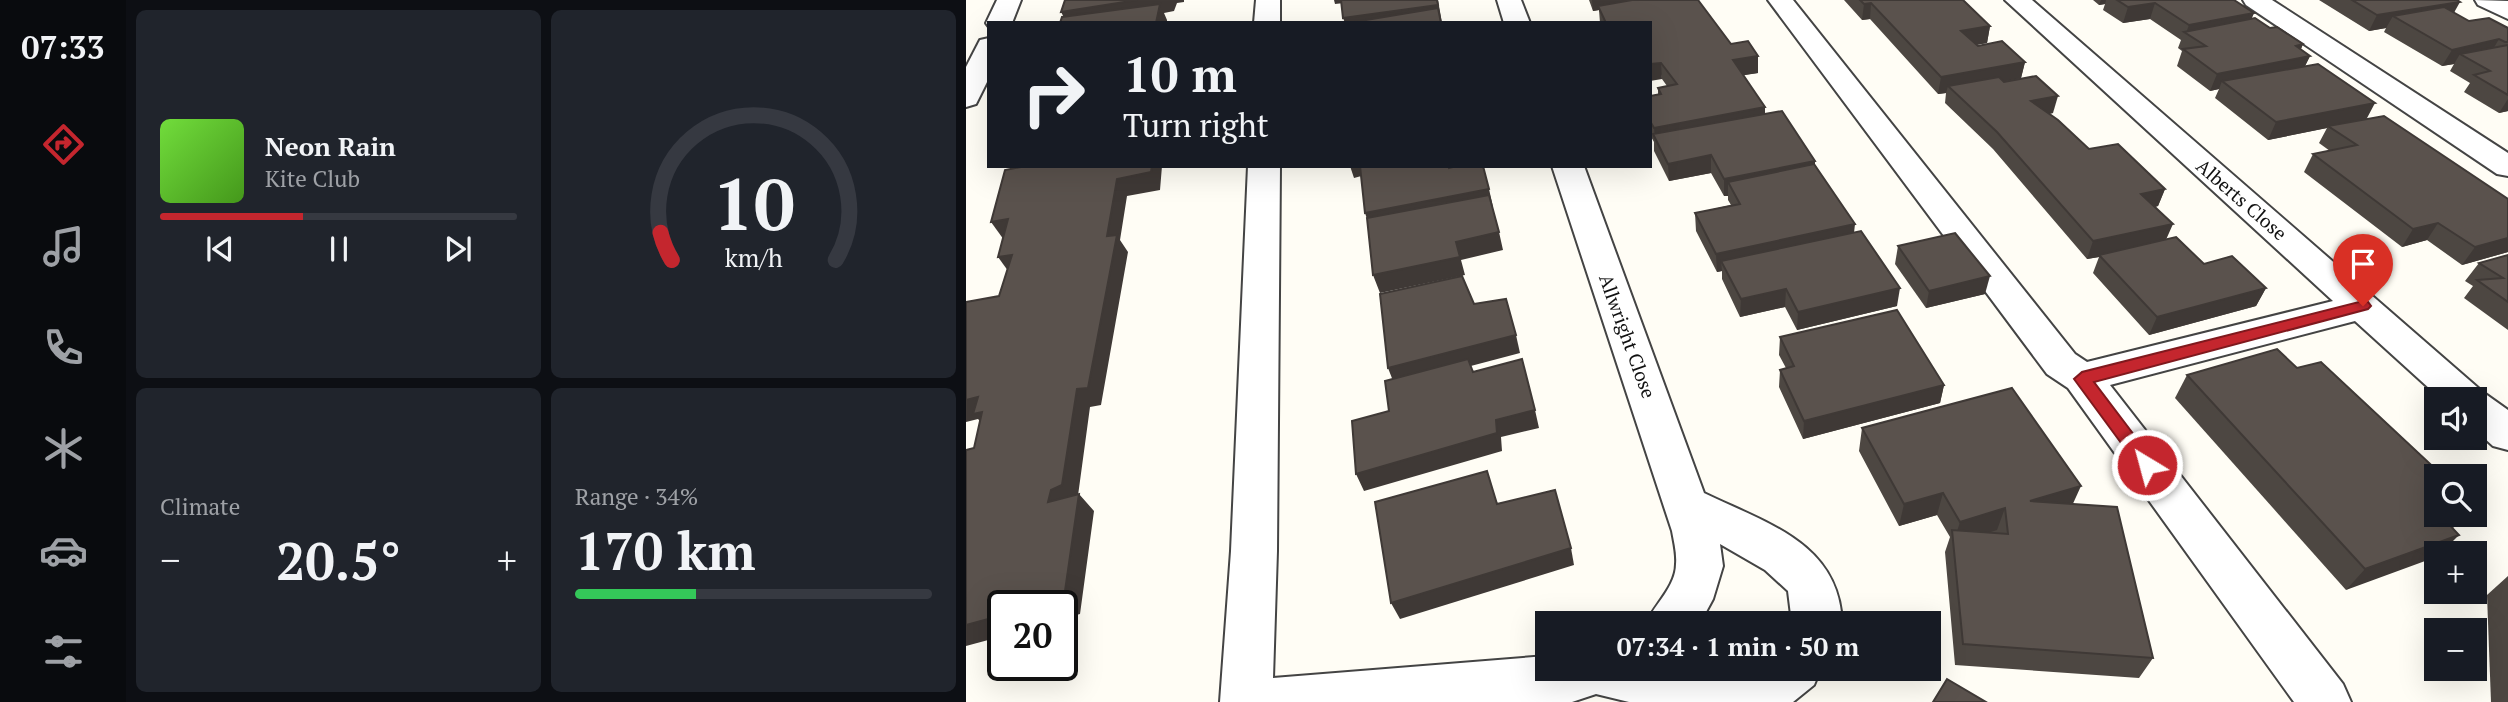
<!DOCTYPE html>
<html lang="en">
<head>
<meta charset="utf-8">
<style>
	:root { --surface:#171b24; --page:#20242c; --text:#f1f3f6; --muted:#9ea1a6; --line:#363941; --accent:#c4262e }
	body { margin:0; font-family:"PT Serif",serif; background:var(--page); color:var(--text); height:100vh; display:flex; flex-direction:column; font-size:26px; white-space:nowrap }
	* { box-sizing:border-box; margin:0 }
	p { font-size:23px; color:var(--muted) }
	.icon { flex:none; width:38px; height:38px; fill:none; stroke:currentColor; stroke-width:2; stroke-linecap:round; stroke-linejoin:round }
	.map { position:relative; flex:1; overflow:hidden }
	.sheet { display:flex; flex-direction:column; gap:10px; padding:10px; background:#0d0f14; width:840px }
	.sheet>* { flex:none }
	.banner { position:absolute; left:21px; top:21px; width:665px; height:147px; border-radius:0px; box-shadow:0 7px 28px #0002; background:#171b24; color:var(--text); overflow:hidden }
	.buttons { position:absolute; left:1458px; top:387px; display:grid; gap:14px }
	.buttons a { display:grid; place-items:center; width:63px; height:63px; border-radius:0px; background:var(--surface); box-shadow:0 7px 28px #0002; font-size:35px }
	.speed { position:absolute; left:21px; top:590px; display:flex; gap:14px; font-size:35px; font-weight:700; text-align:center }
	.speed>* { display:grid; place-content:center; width:91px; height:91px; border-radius:50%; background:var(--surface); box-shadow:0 7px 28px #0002; line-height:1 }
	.speed .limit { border:4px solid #111; border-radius:10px; background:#fff; color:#111 }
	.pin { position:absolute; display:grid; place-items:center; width:60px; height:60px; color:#fff; margin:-72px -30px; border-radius:50% 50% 50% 0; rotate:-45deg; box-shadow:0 0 7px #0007 }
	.pin .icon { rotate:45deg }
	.me { position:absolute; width:77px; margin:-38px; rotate:323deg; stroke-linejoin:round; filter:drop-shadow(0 0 5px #0008) }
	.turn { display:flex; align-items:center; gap:24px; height:147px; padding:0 21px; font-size:32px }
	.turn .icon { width:91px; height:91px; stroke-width:2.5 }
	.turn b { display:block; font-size:49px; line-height:60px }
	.big { font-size:52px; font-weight:700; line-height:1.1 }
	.sheet .tile { flex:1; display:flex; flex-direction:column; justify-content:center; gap:10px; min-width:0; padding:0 24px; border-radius:10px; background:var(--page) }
	.sheet .dial { align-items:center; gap:0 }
	.dial svg { height:182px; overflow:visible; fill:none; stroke:var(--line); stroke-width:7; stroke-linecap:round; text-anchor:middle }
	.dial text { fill:var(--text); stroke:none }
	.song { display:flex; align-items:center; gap:21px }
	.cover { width:84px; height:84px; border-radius:10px; background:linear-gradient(135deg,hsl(100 70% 55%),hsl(100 70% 35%)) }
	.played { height:7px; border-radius:4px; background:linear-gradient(90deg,var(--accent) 40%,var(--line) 40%) }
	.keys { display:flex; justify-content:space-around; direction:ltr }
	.heat { display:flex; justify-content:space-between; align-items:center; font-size:38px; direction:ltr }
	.charge { height:10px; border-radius:5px; background:linear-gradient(90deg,#34c759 34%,var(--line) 0) }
	.sheet .tiles { flex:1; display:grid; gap:10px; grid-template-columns:repeat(2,1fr) }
	.trip { position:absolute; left:569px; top:611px; width:406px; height:70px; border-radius:0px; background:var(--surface); box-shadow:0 7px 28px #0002; font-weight:700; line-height:70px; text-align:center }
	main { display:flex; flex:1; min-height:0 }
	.tab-bar { display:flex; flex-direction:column; width:126px; justify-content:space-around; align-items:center; background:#090b0e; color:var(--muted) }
	.tab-bar .icon { width:49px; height:49px }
	.tab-bar .on { color:var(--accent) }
	.tab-bar b { font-size:32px; color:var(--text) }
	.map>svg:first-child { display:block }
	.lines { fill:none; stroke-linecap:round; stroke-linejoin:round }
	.minor-casing { stroke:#444; stroke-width:4 }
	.minor { fill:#fff; fill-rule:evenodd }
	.wall { fill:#4d4742 }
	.shaded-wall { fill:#3f3936 }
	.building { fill:#5a524d; stroke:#3f3936; stroke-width:2 }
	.route { fill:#c4262e; stroke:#7f191e; stroke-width:2 }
	.labels { text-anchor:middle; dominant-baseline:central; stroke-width:7; stroke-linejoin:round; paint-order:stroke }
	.street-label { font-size:19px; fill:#111; stroke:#fff }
</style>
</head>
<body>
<main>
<nav class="tab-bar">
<b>07:33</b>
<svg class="icon on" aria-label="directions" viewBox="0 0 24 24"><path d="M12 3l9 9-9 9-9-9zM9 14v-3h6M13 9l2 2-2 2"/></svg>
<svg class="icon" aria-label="music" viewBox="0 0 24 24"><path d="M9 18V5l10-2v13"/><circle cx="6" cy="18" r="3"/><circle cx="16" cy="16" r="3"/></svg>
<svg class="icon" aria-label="phone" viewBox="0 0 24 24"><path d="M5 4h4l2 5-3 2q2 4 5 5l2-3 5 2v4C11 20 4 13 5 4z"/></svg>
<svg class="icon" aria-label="climate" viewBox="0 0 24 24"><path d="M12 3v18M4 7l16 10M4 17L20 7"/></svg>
<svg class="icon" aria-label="car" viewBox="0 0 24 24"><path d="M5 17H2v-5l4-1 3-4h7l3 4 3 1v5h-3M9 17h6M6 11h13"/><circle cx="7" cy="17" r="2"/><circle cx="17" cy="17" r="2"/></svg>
<svg class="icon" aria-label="filters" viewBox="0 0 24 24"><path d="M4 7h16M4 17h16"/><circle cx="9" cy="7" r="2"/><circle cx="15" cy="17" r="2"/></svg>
</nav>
<section class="sheet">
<div class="tiles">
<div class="tile">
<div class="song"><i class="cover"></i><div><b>Neon Rain</b><p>Kite Club</p></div></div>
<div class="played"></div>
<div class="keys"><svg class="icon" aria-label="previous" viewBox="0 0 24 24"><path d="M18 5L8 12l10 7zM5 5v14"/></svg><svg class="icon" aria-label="pause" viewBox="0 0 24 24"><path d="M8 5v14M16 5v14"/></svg><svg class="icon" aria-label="next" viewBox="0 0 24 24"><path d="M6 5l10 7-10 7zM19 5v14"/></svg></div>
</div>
<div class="tile dial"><svg viewBox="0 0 100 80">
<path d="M14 69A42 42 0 1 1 86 69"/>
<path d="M14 69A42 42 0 0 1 9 57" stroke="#c4262e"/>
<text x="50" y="56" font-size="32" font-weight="700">10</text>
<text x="50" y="72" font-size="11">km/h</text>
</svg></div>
<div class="tile"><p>Climate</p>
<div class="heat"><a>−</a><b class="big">20.5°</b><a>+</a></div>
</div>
<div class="tile"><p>Range · 34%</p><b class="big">170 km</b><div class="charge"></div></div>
</div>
</section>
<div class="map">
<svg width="1542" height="702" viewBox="0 0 1542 702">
	<rect width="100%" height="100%" fill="#fffdf5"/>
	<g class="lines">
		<defs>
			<g id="minor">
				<polygon points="31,0 55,0 46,23 23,23 23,27 20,23"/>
				<polygon points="290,0 314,0 314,23 288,23"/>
				<polygon points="531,0 555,0 564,23 538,23"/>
				<polygon points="802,0 827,0 1109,354 1121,362 1367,301 1039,0 1066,0 1518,393 1542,410 1542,450 1527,446 1508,429 1508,399 1475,399 1389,321 1144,385 1377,684 1385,702 1328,702 1102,388 1081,374"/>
				<polygon points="1277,0 1306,0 1542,153 1542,176 1531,174 1280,5"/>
				<polygon points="1509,0 1542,1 1542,19 1512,5"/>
				<polygon points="23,38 23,78 10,104 0,107 0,67 14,40"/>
				<polygon points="282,166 314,166 311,551 307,678 581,656 581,668 855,668 848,685 827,702 663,702 630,694 606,702 254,702 265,551"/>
				<path d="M586 166H618L738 493C799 523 873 542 876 623H826L822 591 799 570 754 544 757 566 747 599 734 623H680C689 604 710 586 710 564 711 554 708 542 706 531Z"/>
			</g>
		</defs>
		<use href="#minor" class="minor-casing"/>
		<use href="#minor" class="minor"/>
	</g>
	<g class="wall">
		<polygon points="623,0 732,0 765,44 792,56 792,73 777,75 799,114 849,161 849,165 931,306 831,330 819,307 774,317 756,279 756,271 751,272 730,231 729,213 765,205 762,200 762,196 758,196 745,173 703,181 688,151 688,142 684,135 684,96 692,94 692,88 701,86 696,79 684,23 634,23 633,10 627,11"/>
		<polygon points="878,0 997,0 1024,26 1021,43 1010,45 1059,62 1055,78 1087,113 1083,114 1123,149 1199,189 1192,206 1189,207 1200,239 1238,264 1300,288 1290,306 1183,335 1127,273 1133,257 1121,259 1027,149 979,103 980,93 972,94 904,19 896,20"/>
		<polygon points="1127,0 1268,0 1288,13 1285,19 1337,44 1335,49 1344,56 1339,66 1400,119 1542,199 1542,252 1496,265 1461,240 1436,247 1338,172 1347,154 1364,151 1353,143 1361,128 1302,140 1249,98 1253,89 1244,91 1211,66 1216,51 1212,48 1215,40 1184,19 1157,23 1137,10 1139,4 1133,5"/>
		<polygon points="1353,0 1491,0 1488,13 1503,21 1542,28 1542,111 1533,113 1498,92 1504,83 1484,71 1488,64 1476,66 1418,32 1420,28 1403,31"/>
		<polygon points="932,246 1019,294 960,308 929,264"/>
		<polygon points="1542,255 1542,330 1498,298 1507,286 1499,281 1513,263"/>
		<polygon points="814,337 978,385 974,403 837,439 813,387 814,370 820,368 813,355"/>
		<polygon points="1221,375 1487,528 1380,590 1209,398"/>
		<polygon points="896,428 1107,504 1187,658 1173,678 989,665 979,552 984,537 971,515 933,526 893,451"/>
		<polygon points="1542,576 1542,702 1525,702 1521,595"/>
	</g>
	<g class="shaded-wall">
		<polygon points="171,0 218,0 218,2 211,3 208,11 198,13 201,20 201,23 101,23 95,12"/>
		<polygon points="368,0 377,0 378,3 369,4"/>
		<polygon points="472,0 476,23 379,23 377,18"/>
		<polygon points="626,0 664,0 664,6 632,6 633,10 627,11"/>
		<polygon points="1135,0 1140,0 1139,4 1133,5"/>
		<polygon points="1494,2 1485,18 1427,16 1420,28 1403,31 1411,15"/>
		<polygon points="905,3 904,19 896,20 898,4"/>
		<polygon points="1189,3 1184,19 1157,23 1162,7"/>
		<polygon points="1288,13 1281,29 1220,33 1223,25"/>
		<polygon points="1024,26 1021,43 992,48 995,31"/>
		<polygon points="1533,39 1523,56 1494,54 1488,64 1476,66 1486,50"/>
		<polygon points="1337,44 1331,58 1344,56 1336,72 1256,81 1253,89 1244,91 1251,74"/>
		<polygon points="792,56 792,73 767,77 767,60"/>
		<polygon points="1059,62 1055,78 987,91 982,86 980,93 972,94 975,77"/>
		<polygon points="695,63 696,79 684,81 684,64"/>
		<polygon points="1092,96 1087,113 1061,118 1065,101"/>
		<polygon points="1542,99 1542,111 1533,113"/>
		<polygon points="1409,103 1400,120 1362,126 1361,128 1302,140 1310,122"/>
		<polygon points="799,107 799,124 689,137 688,128"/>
		<polygon points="745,155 745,173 703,181 702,164"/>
		<polygon points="849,161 848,178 762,182 762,196 758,196 758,179"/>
		<polygon points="186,166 196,166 194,190 161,196 154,240 162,252 135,405 124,407 111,503 82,502 111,389 141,236 151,179"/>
		<polygon points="384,166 396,166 399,175 388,178"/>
		<polygon points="523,189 527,207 405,231 399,213"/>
		<polygon points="1199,189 1192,206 1168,212 1175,194"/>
		<polygon points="42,219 38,240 25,222"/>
		<polygon points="1472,223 1461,240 1436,247 1447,229"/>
		<polygon points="889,224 887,242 755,261 756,271 751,272 750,254"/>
		<polygon points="1207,224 1199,242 1133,255 1133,257 1121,259 1127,241"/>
		<polygon points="533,232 537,250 495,260 499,275 414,293 407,275 490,242"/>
		<polygon points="1542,238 1542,252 1496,265 1509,247"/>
		<polygon points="46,255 45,275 32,257"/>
		<polygon points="1024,276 1019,294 960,308 963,291"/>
		<polygon points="934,288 931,306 831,330 832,312"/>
		<polygon points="1300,288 1290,306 1183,335 1191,317"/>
		<polygon points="820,289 819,307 774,317 775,299"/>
		<polygon points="550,335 554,353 429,386 422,368"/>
		<polygon points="978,385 974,403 837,439 838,421"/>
		<polygon points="12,397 23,431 12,419 0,422 0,400"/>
		<polygon points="569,410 573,428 535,437 536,451 398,491 390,474 530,420"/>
		<polygon points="1115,486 1105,508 1064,501"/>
		<polygon points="977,493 971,515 933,526 938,504"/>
		<polygon points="113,494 128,511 114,614 96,619 96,606 71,606"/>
		<polygon points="1039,508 1031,530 987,544 994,522"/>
		<polygon points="1484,514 1500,514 1487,528 1455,539 1476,517"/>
		<polygon points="1493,535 1475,553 1470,553 1470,557 1380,590 1399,569"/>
		<polygon points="605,548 608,565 434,619 425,603"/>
		<polygon points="37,615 37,636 0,646 0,625"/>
	</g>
	<g class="building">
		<polygon points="99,0 171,0 95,12"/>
		<polygon points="375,0 471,0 472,5 377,18"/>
		<polygon points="666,0 732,0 765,44 782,41 792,56 767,60 799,107 688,128 684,121 684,96 695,94 692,88 711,84 695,63 684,64 684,23 640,23 632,6"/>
		<polygon points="894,0 997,0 1024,26 995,31 1012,46 1036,41 1059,62 975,77 905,3 898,4"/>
		<polygon points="1151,0 1268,0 1288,13 1223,25 1189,3 1162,7"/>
		<polygon points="1386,0 1491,0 1494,2 1411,15"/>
		<polygon points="194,4 190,23 94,23 96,17"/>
		<polygon points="1478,7 1503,21 1523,18 1542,28 1542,42 1539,42 1533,39 1486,50 1427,16"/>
		<polygon points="472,8 475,23 382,23"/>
		<polygon points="1289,18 1304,28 1311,27 1337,44 1330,46 1344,56 1251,74 1217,49 1240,46 1218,32"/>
		<polygon points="1542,45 1542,95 1508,75 1524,71 1494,54"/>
		<polygon points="1352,64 1409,103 1310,122 1256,81"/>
		<polygon points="1070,76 1092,96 1065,101 1092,120 1123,149 1152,144 1199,189 1175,194 1207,224 1127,241 1031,132 982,86 1033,77 1038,82"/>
		<polygon points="816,111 849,161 758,179 745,155 702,164 687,134"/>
		<polygon points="1418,116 1542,199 1542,238 1509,247 1472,223 1447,229 1347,154 1391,145 1362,126"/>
		<polygon points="848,164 889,224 750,254 729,213 774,204 762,182"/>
		<polygon points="60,166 186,166 185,172 151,179 141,236 151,235 122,388 111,389 96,485 85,490 82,502 113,494 98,598 71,606 37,606 37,615 0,625 0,450 8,448 16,412 7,414 12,397 0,400 0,302 33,296 46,255 32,257 42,219 25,222 39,170"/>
		<polygon points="394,166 483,166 483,168 491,166 517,166 523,189 399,213"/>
		<polygon points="523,195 533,232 490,242 494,257 407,275 401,218"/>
		<polygon points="895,231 934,288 832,312 820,289 775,299 755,261"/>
		<polygon points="989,233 1024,276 963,291 932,246"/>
		<polygon points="1210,237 1238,264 1266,256 1300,288 1191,317 1133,255"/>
		<polygon points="1542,255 1542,302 1511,280 1537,278 1513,263"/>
		<polygon points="496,276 508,304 540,299 550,335 422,368 414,294"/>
		<polygon points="931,310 978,385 838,421 814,370 828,366 814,337"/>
		<polygon points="1311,349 1331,368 1355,362 1477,476 1470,476 1470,514 1484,514 1476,517 1493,535 1399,569 1221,375"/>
		<polygon points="502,359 507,372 556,359 569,410 530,420 531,433 390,474 386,421 423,411 419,381"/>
		<polygon points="1046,388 1115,486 1064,501 1151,507 1187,658 997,644 986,530 1042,534 1039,508 994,522 977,493 938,504 896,428"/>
		<polygon points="521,471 531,504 589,490 605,548 425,603 409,502"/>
		<polygon points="981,679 1020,702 967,702"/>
	</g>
	<polygon class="route" points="1397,301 1402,302 1405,306 1402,309 1128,382 1187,460 1190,465 1187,470 1175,470 1108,379 1116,372"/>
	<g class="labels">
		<g class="street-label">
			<text transform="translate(1276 199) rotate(41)">Alberts Close</text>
			<text transform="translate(662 336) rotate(70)">Allwright Close</text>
		</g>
	</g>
</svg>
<div class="buttons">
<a><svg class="icon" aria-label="sound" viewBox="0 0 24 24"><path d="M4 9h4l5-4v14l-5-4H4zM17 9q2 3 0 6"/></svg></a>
<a><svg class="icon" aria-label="search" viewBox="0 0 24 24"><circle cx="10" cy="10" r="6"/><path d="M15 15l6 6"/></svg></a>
<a>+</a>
<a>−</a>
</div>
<div class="speed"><div class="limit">20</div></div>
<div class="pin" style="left:1397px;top:306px;background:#d93025"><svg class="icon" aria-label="arrive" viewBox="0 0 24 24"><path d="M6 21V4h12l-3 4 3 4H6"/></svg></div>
<svg class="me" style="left:1181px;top:465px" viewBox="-20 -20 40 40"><circle r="17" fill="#c4262e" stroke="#fff" stroke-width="3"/><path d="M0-11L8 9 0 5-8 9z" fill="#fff"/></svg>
<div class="trip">07:34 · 1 min · 50 m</div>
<div class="banner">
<div class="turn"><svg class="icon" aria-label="right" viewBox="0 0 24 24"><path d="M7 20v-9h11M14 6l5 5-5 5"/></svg><div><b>10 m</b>Turn right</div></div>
</div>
</div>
</main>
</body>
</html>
